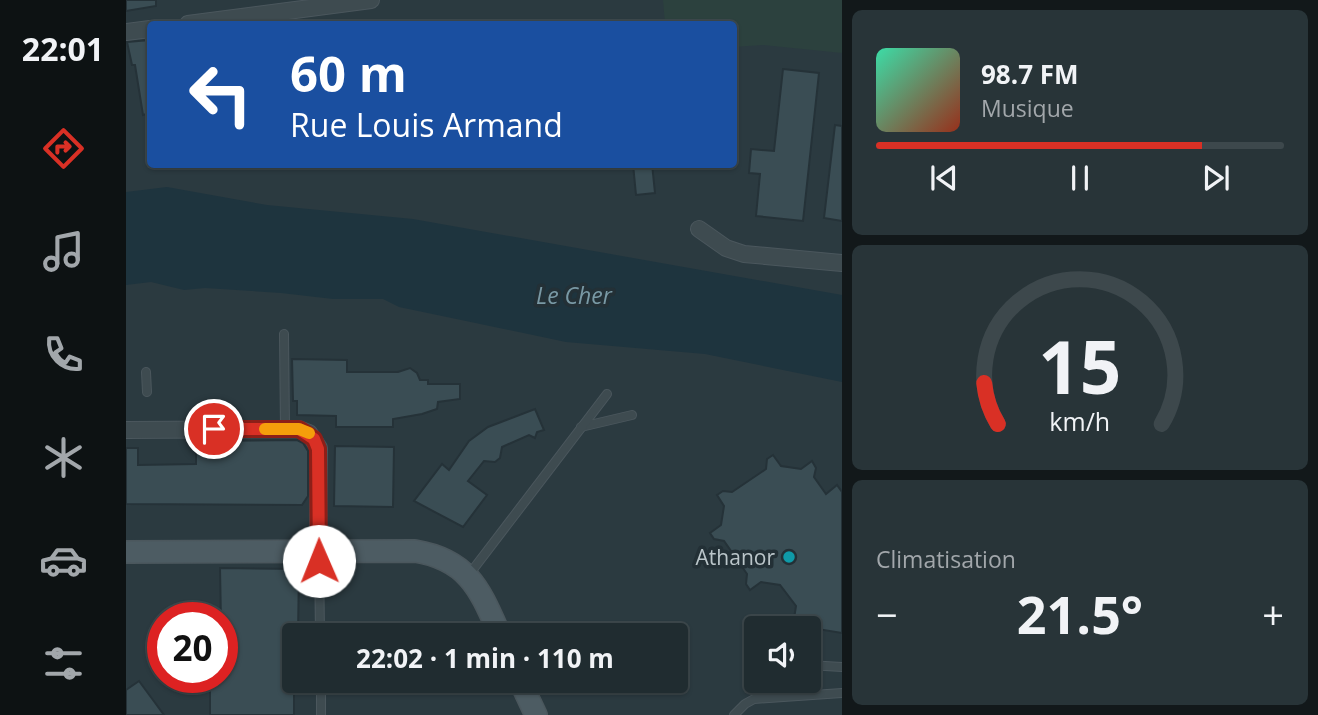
<!DOCTYPE html>
<html lang="fr">
<head>
<meta charset="utf-8">
<style>
	:root { --surface:#202c30; --page:#283438; --text:#f1f3f6; --muted:#a2a7ab; --line:#3d484c; --accent:#d93025 }
	body { margin:0; font-family:"Open Sans",sans-serif; background:var(--page); color:var(--text); height:100vh; display:flex; flex-direction:column; font-size:26px; white-space:nowrap }
	* { box-sizing:border-box; margin:0 }
	p { font-size:23px; color:var(--muted) }
	.icon { flex:none; width:38px; height:38px; fill:none; stroke:currentColor; stroke-width:2; stroke-linecap:round; stroke-linejoin:round }
	.map { position:relative; flex:1; overflow:hidden }
	.sheet { display:flex; flex-direction:column; gap:10px; padding:10px; background:#12181a; width:476px }
	.sheet>* { flex:none }
	.banner { position:absolute; left:21px; top:21px; width:590px; height:147px; border-radius:7px; box-shadow:0 2px 5px #0004,0 0 0 2px var(--line); background:#1a4fa0; color:#fff; overflow:hidden }
	.controls { position:absolute; left:618px; top:616px; display:grid; gap:14px }
	.controls a { display:grid; place-items:center; width:77px; height:77px; border-radius:7px; background:var(--surface); box-shadow:0 2px 5px #0004,0 0 0 2px var(--line); font-size:35px }
	.speed { position:absolute; left:21px; top:602px; display:flex; gap:14px; font-size:35px; font-weight:700; text-align:center }
	.speed>* { display:grid; place-content:center; width:91px; height:91px; border-radius:50%; background:var(--surface); box-shadow:0 2px 5px #0004,0 0 0 2px var(--line); line-height:1 }
	.speed .limit { border:10px solid #d22; background:#fff; color:#111 }
	.pin { position:absolute; display:grid; place-items:center; width:60px; height:60px; color:#fff; margin:-30px; border:4px solid #fff; border-radius:50%; box-shadow:0 2px 7px #0007 }
	.me { position:absolute; width:77px; margin:-38px; rotate:359deg; stroke-linejoin:round; filter:drop-shadow(0 0 5px #0008) }
	.turn { display:flex; align-items:center; gap:24px; height:147px; padding:0 28px; font-size:32px }
	.turn .icon { width:91px; height:91px; stroke-width:2.5 }
	.turn b { display:block; font-size:49px; line-height:60px }
	.big { font-size:52px; font-weight:700; line-height:1.1 }
	.sheet .card { flex:1; display:flex; flex-direction:column; justify-content:center; gap:10px; min-width:0; padding:0 24px; border-radius:10px; background:var(--page) }
	.sheet .dial { align-items:center; gap:0 }
	.dial svg { height:182px; overflow:visible; fill:none; stroke:var(--line); stroke-width:7; stroke-linecap:round; text-anchor:middle }
	.dial text { fill:var(--text); stroke:none }
	.song { display:flex; align-items:center; gap:21px }
	.cover { width:84px; height:84px; border-radius:10px; background:linear-gradient(135deg,hsl(160 70% 55%),hsl(10 70% 35%)) }
	.played { height:7px; border-radius:4px; background:linear-gradient(90deg,var(--accent) 80%,var(--line) 80%) }
	.keys { display:flex; justify-content:space-around; direction:ltr }
	.heat { display:flex; justify-content:space-between; align-items:center; font-size:38px; direction:ltr }
	.trip { position:absolute; left:156px; top:623px; width:406px; height:70px; border-radius:7px; background:var(--surface); box-shadow:0 2px 5px #0004,0 0 0 2px var(--line); font-weight:700; line-height:70px; text-align:center }
	main { display:flex; flex:1; min-height:0 }
	.tab-bar { display:flex; flex-direction:column; width:126px; justify-content:space-around; align-items:center; background:#0d1213; color:var(--muted) }
	.tab-bar .icon { width:49px; height:49px }
	.tab-bar .active { color:var(--accent) }
	.tab-bar b { font-size:32px; color:var(--text) }
	.map>svg:first-child { display:block }
	.green { fill:#2c413e }
	.water { fill:#1e343e }
	.building { fill:#3a4d54; stroke:#253238; stroke-width:2 }
	.lines { fill:none; stroke-linecap:round; stroke-linejoin:round }
	.lane-casing { stroke:#4b575d; stroke-width:10 }
	.street-casing { stroke:#4b575d; stroke-width:18 }
	.secondary-casing { stroke:#4b575d; stroke-width:24 }
	.lane { stroke:#3e4b50; stroke-width:8 }
	.street { stroke:#3e4b50; stroke-width:16 }
	.secondary { stroke:#4d5c63; stroke-width:21 }
	.route-casing { stroke:#8d1f18; stroke-width:18 }
	.route { stroke:#d93025; stroke-width:12 }
	.slow { stroke:#f59e0b; stroke-width:12 }
	.culture-dot { fill:#0f9aa8; stroke:#233036; stroke-width:2.5 }
	.labels { text-anchor:middle; dominant-baseline:central; stroke-width:7; stroke-linejoin:round; paint-order:stroke }
	.poi-label { font-size:21px; fill:#bbc6ca; stroke:#233036; text-anchor:end }
	.water-label { font-size:23px; font-style:italic; fill:#7999a5; stroke:#233036 }
</style>
</head>
<body>
<main>
<nav class="tab-bar">
<b>22:01</b>
<svg class="icon active" aria-label="directions" viewBox="0 0 24 24"><path d="M12 3l9 9-9 9-9-9zM9 14v-3h6M13 9l2 2-2 2"/></svg>
<svg class="icon" aria-label="music" viewBox="0 0 24 24"><path d="M9 18V5l10-2v13"/><circle cx="6" cy="18" r="3"/><circle cx="16" cy="16" r="3"/></svg>
<svg class="icon" aria-label="phone" viewBox="0 0 24 24"><path d="M5 4h4l2 5-3 2q2 4 5 5l2-3 5 2v4C11 20 4 13 5 4z"/></svg>
<svg class="icon" aria-label="climate" viewBox="0 0 24 24"><path d="M12 3v18M4 7l16 10M4 17L20 7"/></svg>
<svg class="icon" aria-label="car" viewBox="0 0 24 24"><path d="M5 17H2v-5l4-1 3-4h7l3 4 3 1v5h-3M9 17h6M6 11h13"/><circle cx="7" cy="17" r="2"/><circle cx="17" cy="17" r="2"/></svg>
<svg class="icon" aria-label="filters" viewBox="0 0 24 24"><path d="M4 7h16M4 17h16"/><circle cx="9" cy="7" r="2"/><circle cx="15" cy="17" r="2"/></svg>
</nav>
<div class="map">
<svg width="716" height="715" viewBox="0 0 716 715">
	<rect width="100%" height="100%" fill="#2b3a40"/>
	<polygon class="green" points="537,0 716,0 716,53 637,45 607,47 607,24 539,24"/>
	<polygon class="water" points="41,187 141,205 287,219 716,295 716,382 579,354 440,342 273,307 257,299 207,299 155,293 79,288 58,290 25,282 0,285 0,192"/>
	<g class="building">
		<polygon points="0,0 30,0 30,6 0,11"/>
		<polygon points="24,40 24,53 21,53 24,74 24,83 22,84 24,113 17,115 9,65 6,65 1,42"/>
		<polygon points="657,69 693,73 677,221 630,216 634,174 623,173 625,149 648,151"/>
		<polygon points="709,125 716,126 716,221 698,218"/>
		<polygon points="507,164 526,164 529,193 510,195"/>
		<polygon points="166,359 221,360 221,372 272,372 284,368 291,373 294,380 302,380 302,384 334,384 334,399 312,402 311,409 296,414 267,419 267,427 210,427 210,416 171,415 171,401 167,401"/>
		<polygon points="409,409 418,430 411,432 409,438 403,435 376,447 374,458 369,462 358,461 342,481 361,495 337,527 288,501 316,464 323,470 343,441 362,427"/>
		<polygon points="171,440 177,443 182,451 182,496 176,505 0,504 0,448 12,448 12,465 70,464 70,441"/>
		<polygon points="209,446 268,447 267,507 208,506"/>
		<polygon points="647,455 655,466 675,469 686,461 690,468 688,477 700,494 711,485 716,492 716,633 667,625 670,606 654,585 635,582 624,590 620,584 621,574 598,541 588,539 584,533 595,525 598,506 591,495 597,491 606,492 640,469 641,459"/>
		<polygon points="94,568 173,569 172,635 168,635 168,715 84,715 84,677 96,677"/>
		<polygon points="13,681 27,700 38,715 0,715 0,690"/>
	</g>
	<g class="lines">
		<defs>
			<g id="lane">
				<polyline points="158,334 159,429"/>
				<polyline points="20,372 21,392"/>
				<polyline points="455,427 506,415"/>
				<polyline points="193,554 194,635"/>
				<polyline points="342,576 481,394"/>
				<polyline points="682,665 716,667"/>
				<polyline points="195,681 195,715"/>
				<polyline points="608,715 619,704 628,699 716,693"/>
			</g>
			<g id="street">
				<polyline points="62,24 245,0"/>
				<polyline points="0,32 24,29"/>
				<polyline points="573,229 600,248 618,254 716,263"/>
				<polyline points="0,430 173,429 183,433 193,448 192,552"/>
			</g>
			<g id="secondary">
				<path d="M0 552 289 551C343 560 354 590 374 635"/>
				<polyline points="394,681 410,715"/>
			</g>
		</defs>
		<use href="#lane" class="lane-casing"/>
		<use href="#street" class="street-casing"/>
		<use href="#secondary" class="secondary-casing"/>
		<use href="#lane" class="lane"/>
		<use href="#street" class="street"/>
		<use href="#secondary" class="secondary"/>
	</g>
	<g class="lines">
		<defs>
			<polyline id="route" points="88,429 173,429 188,439 192,449 193,561"/>
		</defs>
		<use href="#route" class="route-casing"/>
		<use href="#route" class="route"/>
		<polyline class="slow" points="139,429 173,429 183,433"/>
	</g>
	<circle class="culture-dot" cx="663" cy="557" r="7"/>
	<g class="labels">
		<g class="poi-label">
			<text x="649" y="557">Athanor</text>
		</g>
		<g class="water-label">
			<text x="448" y="295">Le Cher</text>
		</g>
	</g>
</svg>
<div class="controls">
<a><svg class="icon" aria-label="sound" viewBox="0 0 24 24"><path d="M4 9h4l5-4v14l-5-4H4zM17 9q2 3 0 6"/></svg></a>
</div>
<div class="speed"><div class="limit">20</div></div>
<div class="pin" style="left:88px;top:429px;background:#d93025"><svg class="icon" aria-label="arrive" viewBox="0 0 24 24"><path d="M6 21V4h12l-3 4 3 4H6"/></svg></div>
<svg class="me" style="left:193px;top:561px" viewBox="-20 -20 40 40"><circle r="19" fill="#fff"/><path d="M0-13L10 11 0 6-10 11z" fill="#d93025"/></svg>
<div class="trip">22:02 · 1 min · 110 m</div>
<div class="banner">
<div class="turn"><svg class="icon" aria-label="left" viewBox="0 0 24 24"><path d="M17 20v-9H6M10 6l-5 5 5 5"/></svg><div><b>60 m</b>Rue Louis Armand</div></div>
</div>
</div>
<section class="sheet">
<div class="card">
<div class="song"><i class="cover"></i><div><b>98.7 FM</b><p>Musique</p></div></div>
<div class="played"></div>
<div class="keys"><svg class="icon" aria-label="previous" viewBox="0 0 24 24"><path d="M18 5L8 12l10 7zM5 5v14"/></svg><svg class="icon" aria-label="pause" viewBox="0 0 24 24"><path d="M8 5v14M16 5v14"/></svg><svg class="icon" aria-label="next" viewBox="0 0 24 24"><path d="M6 5l10 7-10 7zM19 5v14"/></svg></div>
</div>
<div class="card dial"><svg viewBox="0 0 100 80">
<path d="M14 69A42 42 0 1 1 86 69"/>
<path d="M14 69A42 42 0 0 1 8 51" stroke="#d93025"/>
<text x="50" y="56" font-size="32" font-weight="700">15</text>
<text x="50" y="72" font-size="11">km/h</text>
</svg></div>
<div class="card"><p>Climatisation</p>
<div class="heat"><a>−</a><b class="big">21.5°</b><a>+</a></div>
</div>
</section>
</main>
</body>
</html>
